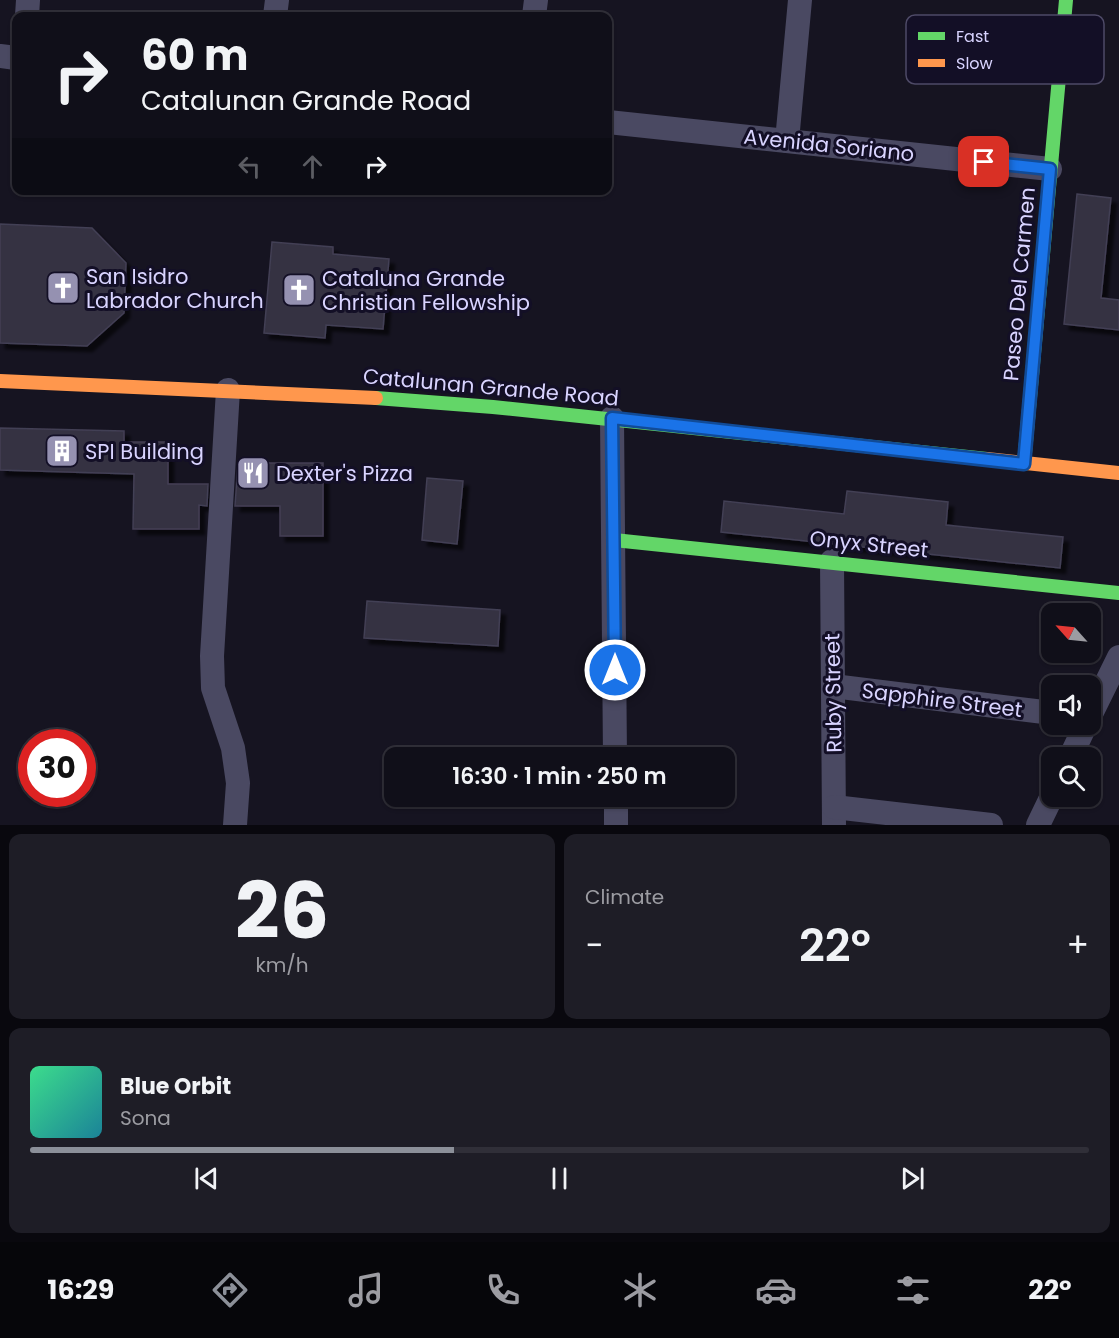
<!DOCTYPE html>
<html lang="en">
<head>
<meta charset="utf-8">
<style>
	:root { --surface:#100f19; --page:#1e1d26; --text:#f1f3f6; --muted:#9c9ca2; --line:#302f38; --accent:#8c9099 }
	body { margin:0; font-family:Poppins,sans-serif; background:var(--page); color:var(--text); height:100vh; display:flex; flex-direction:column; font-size:22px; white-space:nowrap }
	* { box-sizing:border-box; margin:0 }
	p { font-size:20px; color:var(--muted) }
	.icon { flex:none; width:33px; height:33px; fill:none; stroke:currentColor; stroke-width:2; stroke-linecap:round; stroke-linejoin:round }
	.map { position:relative; height:825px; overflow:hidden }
	.side { display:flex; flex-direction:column; gap:9px; padding:9px; background:#09080e; flex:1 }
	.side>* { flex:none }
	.top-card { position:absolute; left:12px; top:12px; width:600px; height:183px; border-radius:12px; box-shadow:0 2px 4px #0004,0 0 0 2px var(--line); background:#100f19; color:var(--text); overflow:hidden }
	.needle { width:39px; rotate:297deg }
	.tools { position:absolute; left:1041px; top:603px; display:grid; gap:12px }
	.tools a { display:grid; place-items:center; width:60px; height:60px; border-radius:12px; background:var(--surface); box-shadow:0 2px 4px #0004,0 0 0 2px var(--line); font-size:30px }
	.speed { position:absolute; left:18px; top:729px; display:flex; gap:12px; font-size:30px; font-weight:700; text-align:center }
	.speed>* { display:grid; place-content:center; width:78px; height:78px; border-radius:50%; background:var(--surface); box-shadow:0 2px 4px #0004,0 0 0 2px var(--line); line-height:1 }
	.speed .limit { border:9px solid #d22; background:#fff; color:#111 }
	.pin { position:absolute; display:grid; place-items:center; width:51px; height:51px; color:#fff; margin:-26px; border-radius:12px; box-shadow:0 3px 9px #0006 }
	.me { position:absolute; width:66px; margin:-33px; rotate:0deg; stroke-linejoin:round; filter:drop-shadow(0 0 4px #0008) }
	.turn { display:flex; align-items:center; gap:21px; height:126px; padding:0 30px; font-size:27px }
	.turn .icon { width:78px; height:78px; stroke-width:2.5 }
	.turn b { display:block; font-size:42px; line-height:51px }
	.lanes { display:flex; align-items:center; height:57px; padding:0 30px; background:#0003; justify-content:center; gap:30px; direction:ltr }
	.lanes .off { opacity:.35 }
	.big { font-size:45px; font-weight:600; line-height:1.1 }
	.side .card { flex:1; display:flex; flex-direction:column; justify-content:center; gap:9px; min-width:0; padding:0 21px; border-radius:12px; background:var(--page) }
	.side .dial { align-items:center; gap:0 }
	.dial b { font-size:78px; line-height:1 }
	.song { display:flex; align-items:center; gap:18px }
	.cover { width:72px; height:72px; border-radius:9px; background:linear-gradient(135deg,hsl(150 70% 55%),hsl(190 70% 35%)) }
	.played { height:6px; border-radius:3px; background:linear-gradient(90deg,var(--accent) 40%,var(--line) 40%) }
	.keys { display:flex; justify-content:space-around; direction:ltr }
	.heat { display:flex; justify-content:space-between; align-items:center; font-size:33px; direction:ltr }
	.side .tiles { flex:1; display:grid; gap:9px; grid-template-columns:1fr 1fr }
	.card:last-child { grid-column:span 2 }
	.trip { position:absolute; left:384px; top:747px; width:351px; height:60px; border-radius:12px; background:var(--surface); box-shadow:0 2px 4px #0004,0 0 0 2px var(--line); font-weight:600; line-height:60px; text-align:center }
	.menu { display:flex; height:96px; justify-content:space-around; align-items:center; background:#06060a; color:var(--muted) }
	.menu .icon { width:42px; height:42px }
	.menu .on { color:var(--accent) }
	.menu b { font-size:27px; color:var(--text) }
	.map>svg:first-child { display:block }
	.building { fill:#343243; stroke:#433f54; stroke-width:1.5; filter:url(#shadow) }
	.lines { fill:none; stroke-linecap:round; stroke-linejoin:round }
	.street { stroke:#4a4962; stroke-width:24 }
	.fast { stroke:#63d668; stroke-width:14 }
	.slow { stroke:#ff974d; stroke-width:14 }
	.route-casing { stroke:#114b97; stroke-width:15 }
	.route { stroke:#1a73e8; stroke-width:10 }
	.labels { text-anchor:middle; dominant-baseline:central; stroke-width:6; stroke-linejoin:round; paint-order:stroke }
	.street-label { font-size:21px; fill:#d9d4ff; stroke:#130f26 }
	.poi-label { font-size:21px; fill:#d9d4ff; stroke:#130f26; text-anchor:start }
	.key { fill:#130f26; stroke:#4e4a67; stroke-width:1.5 }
	.key-label { font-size:16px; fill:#d9d4ff }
</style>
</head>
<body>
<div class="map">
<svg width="1119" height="825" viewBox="0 0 1119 825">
	<defs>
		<filter id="shadow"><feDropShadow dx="5.5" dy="5.5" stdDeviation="1.5" flood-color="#0009"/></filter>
	</defs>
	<rect width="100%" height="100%" fill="#161421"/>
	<g class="building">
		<polygon points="1077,194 1111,198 1101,298 1119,300 1119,330 1064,324"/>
		<polygon points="0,224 92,228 126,263 124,313 87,346 0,343"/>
		<polygon points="272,242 333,247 333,254 389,259 383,329 326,325 325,338 264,333"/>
		<polygon points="0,428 124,431 124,442 168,442 168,484 208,484 207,506 199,505 199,529 133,529 134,474 0,470"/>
		<polygon points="238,463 323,463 323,536 280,536 280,506 235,506"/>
		<polygon points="427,478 463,481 457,544 422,540"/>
		<polygon points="847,491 948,502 946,525 1063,537 1060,568 721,532 724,501 844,514"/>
		<polygon points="367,601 500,610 498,646 364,638"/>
	</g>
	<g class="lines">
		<g class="street">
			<polyline points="27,16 28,0"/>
			<polyline points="275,16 277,0"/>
			<polyline points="534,16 536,0"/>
			<polyline points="0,56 16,58"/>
			<polyline points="608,122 1050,169"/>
			<polyline points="787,141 800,0"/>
			<polyline points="228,390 212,656 213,688 233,748 238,783 235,825"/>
			<polyline points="612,418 615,758"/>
			<polyline points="832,561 834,825"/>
			<polyline points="833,686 1052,713"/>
			<polyline points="1090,716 1119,657"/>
			<polyline points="1070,758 1086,724"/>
			<polyline points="616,796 616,825"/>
			<polyline points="834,807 991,825"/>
			<polyline points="1038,825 1052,796"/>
		</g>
		<g class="fast">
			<polyline points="376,398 493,407 987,459"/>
			<polyline points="1024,464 1066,0"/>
			<polyline points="614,540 1119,593"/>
		</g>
		<g class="slow">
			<polyline points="0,381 376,398"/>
			<polyline points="987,459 1119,473"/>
		</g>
	</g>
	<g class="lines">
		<defs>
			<polyline id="route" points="615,670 612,418 1024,464 1050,169 984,162"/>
		</defs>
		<use href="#route" class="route-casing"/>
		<use href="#route" class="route"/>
	</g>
	<defs>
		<symbol id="church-square" viewBox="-11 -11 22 22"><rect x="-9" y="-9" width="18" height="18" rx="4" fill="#9591b1" stroke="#130f26"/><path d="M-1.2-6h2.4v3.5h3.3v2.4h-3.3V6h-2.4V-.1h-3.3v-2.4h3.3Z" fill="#fff"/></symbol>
		<symbol id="building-square" viewBox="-11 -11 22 22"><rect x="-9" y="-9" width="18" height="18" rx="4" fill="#9591b1" stroke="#130f26"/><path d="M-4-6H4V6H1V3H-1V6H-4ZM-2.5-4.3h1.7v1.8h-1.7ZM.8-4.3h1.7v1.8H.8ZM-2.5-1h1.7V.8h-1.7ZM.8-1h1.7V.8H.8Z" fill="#fff"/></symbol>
		<symbol id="restaurant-square" viewBox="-11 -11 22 22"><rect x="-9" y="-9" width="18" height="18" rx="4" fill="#9591b1" stroke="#130f26"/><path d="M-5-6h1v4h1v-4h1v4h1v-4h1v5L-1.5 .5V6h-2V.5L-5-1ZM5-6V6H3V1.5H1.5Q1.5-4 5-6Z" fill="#fff"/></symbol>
	</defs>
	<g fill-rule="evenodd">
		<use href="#church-square" x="44" y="269" width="38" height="38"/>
		<use href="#church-square" x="280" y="271" width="38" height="38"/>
		<use href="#building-square" x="43" y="432" width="38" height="38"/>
		<use href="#restaurant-square" x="234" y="454" width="38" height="38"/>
	</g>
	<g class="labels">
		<g class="street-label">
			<text transform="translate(829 145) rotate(6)">Avenida Soriano</text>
			<text transform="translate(1019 284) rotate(-85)">Paseo Del Carmen</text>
			<text transform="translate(491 387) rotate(5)">Catalunan Grande Road</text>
			<text transform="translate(869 544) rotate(6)">Onyx Street</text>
			<text transform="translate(833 693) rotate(-91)">Ruby Street</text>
			<text transform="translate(942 700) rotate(7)">Sapphire Street</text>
		</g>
		<g class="poi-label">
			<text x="86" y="276">San Isidro<tspan x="86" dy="24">Labrador Church</tspan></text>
			<text x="322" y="278">Cataluna Grande<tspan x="322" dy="24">Christian Fellowship</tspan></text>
			<text x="85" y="451">SPI Building</text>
			<text x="276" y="473">Dexter's Pizza</text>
		</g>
	</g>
	<rect x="906" y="15" width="198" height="69" rx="9" class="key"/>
	<rect x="918" y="32" width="27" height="8" fill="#63d668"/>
	<rect x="918" y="59" width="27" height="8" fill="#ff974d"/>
	<g class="key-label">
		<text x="956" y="42">Fast</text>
		<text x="956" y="69">Slow</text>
	</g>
</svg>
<div class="tools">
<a><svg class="needle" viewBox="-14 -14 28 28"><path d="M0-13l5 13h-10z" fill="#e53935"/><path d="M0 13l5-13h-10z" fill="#9c9ca2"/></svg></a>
<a><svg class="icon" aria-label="sound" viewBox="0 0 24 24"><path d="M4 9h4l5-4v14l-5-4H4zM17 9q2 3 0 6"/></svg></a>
<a><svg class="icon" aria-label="search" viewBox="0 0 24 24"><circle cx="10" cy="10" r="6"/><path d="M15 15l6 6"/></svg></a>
</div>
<div class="speed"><div class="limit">30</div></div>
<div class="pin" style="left:984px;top:162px;background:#d93025"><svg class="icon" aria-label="arrive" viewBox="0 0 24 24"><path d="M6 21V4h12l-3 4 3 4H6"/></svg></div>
<svg class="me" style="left:615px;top:670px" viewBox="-20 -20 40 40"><circle r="17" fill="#1a73e8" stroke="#fff" stroke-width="3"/><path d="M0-11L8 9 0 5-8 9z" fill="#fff"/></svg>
<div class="trip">16:30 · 1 min · 250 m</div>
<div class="top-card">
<div class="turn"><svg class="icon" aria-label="right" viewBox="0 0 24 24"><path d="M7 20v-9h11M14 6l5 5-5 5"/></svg><div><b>60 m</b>Catalunan Grande Road</div></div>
<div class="lanes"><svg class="icon off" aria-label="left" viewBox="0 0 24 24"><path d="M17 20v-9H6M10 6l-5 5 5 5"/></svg><svg class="icon off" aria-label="ahead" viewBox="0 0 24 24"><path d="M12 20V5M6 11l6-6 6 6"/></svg><svg class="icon" aria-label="right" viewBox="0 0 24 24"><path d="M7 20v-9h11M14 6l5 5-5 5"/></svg></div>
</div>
</div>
<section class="side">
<div class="tiles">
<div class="card dial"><b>26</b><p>km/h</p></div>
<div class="card"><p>Climate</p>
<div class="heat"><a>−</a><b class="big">22°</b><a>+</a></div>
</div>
<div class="card">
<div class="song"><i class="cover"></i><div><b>Blue Orbit</b><p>Sona</p></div></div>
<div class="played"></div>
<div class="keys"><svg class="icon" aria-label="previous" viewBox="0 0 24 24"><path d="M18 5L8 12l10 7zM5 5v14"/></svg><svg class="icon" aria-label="pause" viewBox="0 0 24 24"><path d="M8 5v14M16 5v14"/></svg><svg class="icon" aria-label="next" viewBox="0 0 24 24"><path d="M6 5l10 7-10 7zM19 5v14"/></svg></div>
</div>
</div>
</section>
<nav class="menu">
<b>16:29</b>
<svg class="icon on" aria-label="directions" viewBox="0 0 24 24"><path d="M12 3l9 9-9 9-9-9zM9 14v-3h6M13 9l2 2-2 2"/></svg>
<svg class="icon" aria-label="music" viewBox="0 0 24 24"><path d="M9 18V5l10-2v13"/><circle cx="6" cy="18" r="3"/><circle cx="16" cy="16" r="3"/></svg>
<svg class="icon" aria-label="phone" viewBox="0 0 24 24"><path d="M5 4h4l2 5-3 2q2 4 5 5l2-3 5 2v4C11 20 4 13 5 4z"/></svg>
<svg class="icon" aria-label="climate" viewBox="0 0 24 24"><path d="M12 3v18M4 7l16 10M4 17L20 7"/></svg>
<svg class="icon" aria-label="car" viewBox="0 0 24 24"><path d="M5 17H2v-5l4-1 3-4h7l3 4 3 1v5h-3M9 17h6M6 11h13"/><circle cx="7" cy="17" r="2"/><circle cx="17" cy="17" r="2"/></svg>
<svg class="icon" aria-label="filters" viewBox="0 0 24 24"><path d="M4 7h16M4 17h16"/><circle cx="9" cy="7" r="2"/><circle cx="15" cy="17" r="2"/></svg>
<b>22°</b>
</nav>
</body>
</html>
